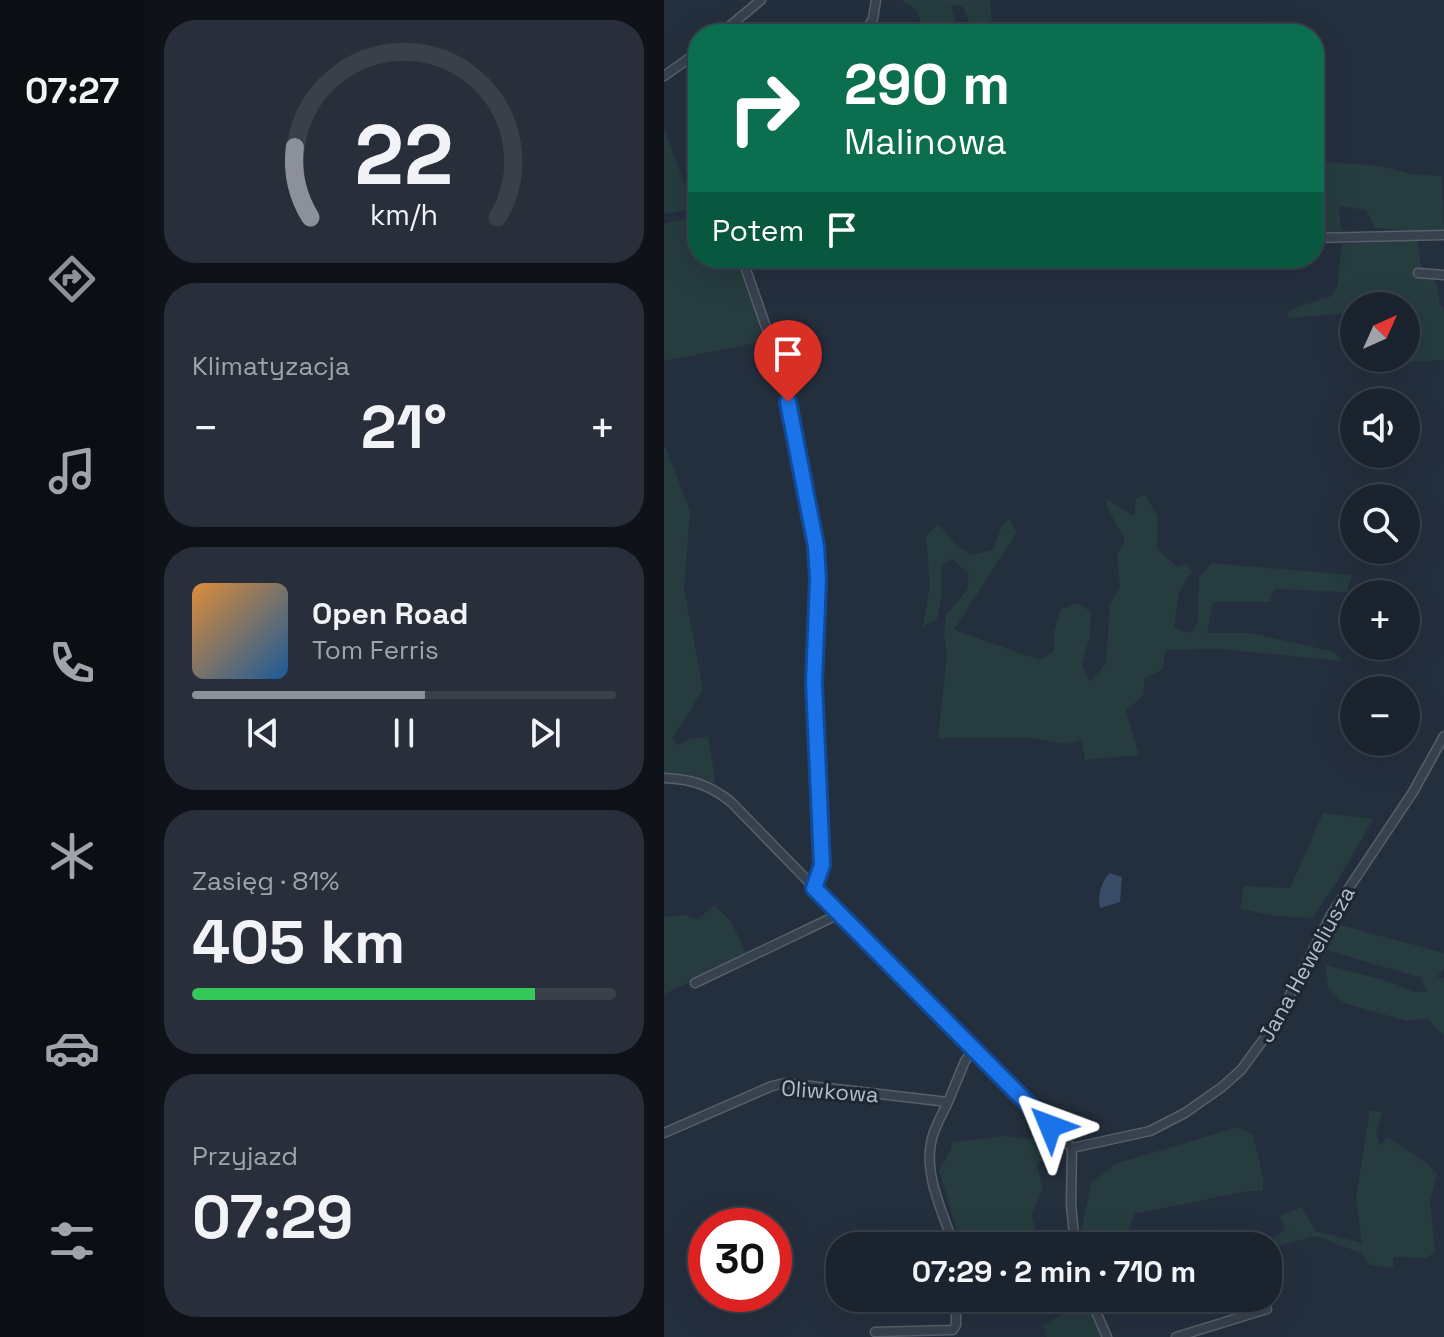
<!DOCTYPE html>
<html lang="pl">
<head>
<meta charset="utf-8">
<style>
	:root { --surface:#1b232e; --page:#282f3a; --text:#f1f3f6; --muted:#a0a4aa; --line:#39404a; --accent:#8c9099 }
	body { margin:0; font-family:"Space Grotesk",sans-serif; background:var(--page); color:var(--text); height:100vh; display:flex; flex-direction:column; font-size:30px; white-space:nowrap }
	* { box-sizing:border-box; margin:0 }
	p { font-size:26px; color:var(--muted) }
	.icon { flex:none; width:44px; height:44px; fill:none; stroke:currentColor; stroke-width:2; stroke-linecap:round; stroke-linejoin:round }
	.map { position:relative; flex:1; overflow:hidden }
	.panel { display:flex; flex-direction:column; gap:20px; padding:20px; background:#0f1319; width:520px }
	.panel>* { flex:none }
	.guide { position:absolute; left:24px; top:24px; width:636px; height:244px; border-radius:32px; box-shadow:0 8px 32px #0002,0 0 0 2px var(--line); background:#0b6e4f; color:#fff; overflow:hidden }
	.needle { width:52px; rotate:45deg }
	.fabs { position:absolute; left:676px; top:292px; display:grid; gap:16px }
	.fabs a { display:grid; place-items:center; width:80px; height:80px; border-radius:50%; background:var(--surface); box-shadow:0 8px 32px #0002,0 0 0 2px var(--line); font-size:40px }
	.speed { position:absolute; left:24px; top:1208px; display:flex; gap:16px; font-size:40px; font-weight:700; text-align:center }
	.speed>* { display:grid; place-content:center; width:104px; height:104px; border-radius:50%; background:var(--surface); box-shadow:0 8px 32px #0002,0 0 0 2px var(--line); line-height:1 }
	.speed .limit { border:12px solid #d22; background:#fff; color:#111 }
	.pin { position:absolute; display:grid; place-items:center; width:68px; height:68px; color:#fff; margin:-82px -34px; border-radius:50% 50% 50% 0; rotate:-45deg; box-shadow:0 0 8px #0007 }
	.pin .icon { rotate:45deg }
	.me { position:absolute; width:88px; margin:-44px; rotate:314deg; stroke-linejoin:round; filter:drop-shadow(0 0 6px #0008) }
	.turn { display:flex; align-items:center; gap:28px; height:168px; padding:0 24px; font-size:36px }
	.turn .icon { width:104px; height:104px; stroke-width:2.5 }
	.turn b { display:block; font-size:56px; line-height:68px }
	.then { display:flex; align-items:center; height:76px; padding:0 24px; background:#0003; gap:16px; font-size:30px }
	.big { font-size:60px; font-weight:700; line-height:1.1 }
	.panel .widget { flex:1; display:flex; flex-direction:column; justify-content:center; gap:12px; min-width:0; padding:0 28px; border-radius:32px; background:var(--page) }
	.panel .dial { align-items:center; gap:0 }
	.dial svg { height:208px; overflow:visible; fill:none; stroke:var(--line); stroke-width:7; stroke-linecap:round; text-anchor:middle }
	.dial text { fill:var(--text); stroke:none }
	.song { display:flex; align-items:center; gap:24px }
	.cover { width:96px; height:96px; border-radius:12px; background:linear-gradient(135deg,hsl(30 70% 55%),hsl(210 70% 35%)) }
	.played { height:8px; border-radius:4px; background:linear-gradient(90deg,var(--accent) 55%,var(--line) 55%) }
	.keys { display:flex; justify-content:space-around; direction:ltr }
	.heat { display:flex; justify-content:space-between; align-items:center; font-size:44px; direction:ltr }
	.charge { height:12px; border-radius:6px; background:linear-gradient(90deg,#34c759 81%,var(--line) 0) }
	.trip { position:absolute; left:162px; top:1232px; width:456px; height:80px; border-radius:32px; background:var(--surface); box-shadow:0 8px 32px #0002,0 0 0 2px var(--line); font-weight:700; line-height:80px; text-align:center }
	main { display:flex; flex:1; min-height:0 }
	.tabs { display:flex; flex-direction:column; width:144px; justify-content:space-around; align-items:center; background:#0b0e12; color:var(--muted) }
	.tabs .icon { width:56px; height:56px }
	.tabs .active { color:var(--accent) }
	.tabs b { font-size:36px; color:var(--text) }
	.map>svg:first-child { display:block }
	.green { fill:#263c3f }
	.water { fill:#394c67 }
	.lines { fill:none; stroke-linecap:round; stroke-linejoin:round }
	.minor-casing { stroke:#565f6c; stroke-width:11 }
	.minor { stroke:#38414e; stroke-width:8 }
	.route-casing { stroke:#114b97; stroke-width:20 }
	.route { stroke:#1a73e8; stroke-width:14 }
	.labels { text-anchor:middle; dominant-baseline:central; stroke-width:6; stroke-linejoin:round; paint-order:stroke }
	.street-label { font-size:22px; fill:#b4bcc9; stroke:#1d2633 }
</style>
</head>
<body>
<main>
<nav class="tabs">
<b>07:27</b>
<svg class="icon active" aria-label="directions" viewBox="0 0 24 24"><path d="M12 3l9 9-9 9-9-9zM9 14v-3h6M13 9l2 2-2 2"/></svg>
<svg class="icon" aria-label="music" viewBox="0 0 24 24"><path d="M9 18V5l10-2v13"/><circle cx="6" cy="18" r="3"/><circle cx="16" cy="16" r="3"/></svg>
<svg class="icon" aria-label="phone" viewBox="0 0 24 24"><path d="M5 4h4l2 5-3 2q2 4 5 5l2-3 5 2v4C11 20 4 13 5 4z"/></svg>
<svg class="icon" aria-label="climate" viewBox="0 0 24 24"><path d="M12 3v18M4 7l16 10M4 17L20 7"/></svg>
<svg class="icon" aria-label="car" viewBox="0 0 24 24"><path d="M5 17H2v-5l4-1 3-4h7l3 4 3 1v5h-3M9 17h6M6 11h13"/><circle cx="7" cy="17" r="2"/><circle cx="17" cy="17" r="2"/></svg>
<svg class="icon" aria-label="filters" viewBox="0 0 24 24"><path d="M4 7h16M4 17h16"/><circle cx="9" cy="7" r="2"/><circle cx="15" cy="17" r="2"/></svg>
</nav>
<section class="panel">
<div class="widget dial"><svg viewBox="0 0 100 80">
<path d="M14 69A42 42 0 1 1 86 69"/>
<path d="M14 69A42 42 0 0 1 8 42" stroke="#8c9099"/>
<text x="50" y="56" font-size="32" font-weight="700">22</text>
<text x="50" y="72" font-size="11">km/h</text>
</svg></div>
<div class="widget"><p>Klimatyzacja</p>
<div class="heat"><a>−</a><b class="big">21°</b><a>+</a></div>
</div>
<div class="widget">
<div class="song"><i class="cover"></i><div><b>Open Road</b><p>Tom Ferris</p></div></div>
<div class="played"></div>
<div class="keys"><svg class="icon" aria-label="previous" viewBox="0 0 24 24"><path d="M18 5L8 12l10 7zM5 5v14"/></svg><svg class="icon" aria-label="pause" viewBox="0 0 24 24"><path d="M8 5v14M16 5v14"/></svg><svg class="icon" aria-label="next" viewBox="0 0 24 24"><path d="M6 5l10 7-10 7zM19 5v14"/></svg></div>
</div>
<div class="widget"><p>Zasięg · 81%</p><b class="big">405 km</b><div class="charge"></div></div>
<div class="widget"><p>Przyjazd</p><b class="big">07:29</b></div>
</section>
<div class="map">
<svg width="780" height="1337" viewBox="0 0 780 1337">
	<rect width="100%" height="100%" fill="#242f3e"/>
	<g class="green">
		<polygon points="238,0 326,0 328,20 309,32 299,6 287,5 295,34 260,34 253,11"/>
		<polygon points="0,128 30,209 0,214"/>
		<polygon points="650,161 718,166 747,174 778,176 780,231 756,231 754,244 757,266 773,284 775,302 780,311 780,360 745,362 739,358 742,358 742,306 690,306 690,313 624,318 625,310 666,297 673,287 678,244 749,240 748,231 711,228 702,210 675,206 678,234 650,232"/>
		<polygon points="34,215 34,258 72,258 102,341 0,361 0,224"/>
		<polygon points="0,444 26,510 20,589 39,689 9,738 13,745 27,738 44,737 51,779 49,784 18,774 0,774"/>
		<polygon points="480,494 494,516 493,549 513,567 523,564 528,572 515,592 510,628 526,633 534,622 535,578 547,563 688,575 683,592 610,589 606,602 549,602 543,633 586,633 671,652 678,661 555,649 502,650 499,669 481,678 479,696 462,710 475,755 421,760 418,740 403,744 366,738 274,738 283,655 280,635 282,615 303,590 305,574 288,559 277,566 277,601 273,619 259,627 266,585 262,536 274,524 293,545 307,555 329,550 338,525 345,520 353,532 290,630 376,660 390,651 390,632 396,610 414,603 427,612 426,635 418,665 426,682 442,663 446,604 456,587 453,554 461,540 444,509 442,499 470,516 472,499"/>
		<polygon points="659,813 709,819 672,884 648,918 612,916 577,909 579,886 626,888"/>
		<polygon points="51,905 68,923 83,956 0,994 0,917 21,915 34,919"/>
		<polygon points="673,924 780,953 780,968 773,977 780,978 780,1036 763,1018 743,1021 679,1003 664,989 662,965 724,981 751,992 763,992 757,978 659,949"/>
		<polygon points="706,1110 718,1112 712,1134 716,1145 724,1137 765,1165 773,1174 766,1201 771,1252 762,1258 729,1257 729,1268 706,1265 697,1253 651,1236 604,1249 604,1246 581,1246 585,1240 606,1241 621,1230 616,1216 637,1207 652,1231 698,1243 692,1198"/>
		<polygon points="574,1127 589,1135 599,1178 599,1191 584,1191 470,1214 460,1246 421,1246 418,1227 427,1183 451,1164"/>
		<polygon points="379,1135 387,1155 373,1164 379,1189 367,1216 372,1230 359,1246 315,1246 295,1239 275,1170 286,1151 288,1142 342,1136 362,1139"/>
		<polygon points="424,1306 437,1337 383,1337 379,1326 405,1309"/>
	</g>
	<path class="water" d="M446 873 458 877 456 902 436 908C433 897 437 881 446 873Z"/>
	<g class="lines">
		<defs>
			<g id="minor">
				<polyline points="56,34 97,0"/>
				<polyline points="199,34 209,19 212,0"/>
				<polyline points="0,76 34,52"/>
				<polyline points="650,238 780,235"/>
				<polyline points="78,258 118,373 152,546 154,580 150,682 158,865 150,888"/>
				<polyline points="754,273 780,275"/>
				<path d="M0 778C27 779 46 785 67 802L309 1050 408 1148"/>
				<polyline points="31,983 167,918 173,911"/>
				<path d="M284 1102C278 1115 269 1129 267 1143 260 1176 280 1215 290 1246"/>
				<polyline points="0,1133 108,1086 121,1083 284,1102 301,1061 309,1050"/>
				<polyline points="408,1148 486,1131 521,1113 558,1087 577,1070 611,1024 667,915 749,792 780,736"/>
				<polyline points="408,1148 407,1204 411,1246"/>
				<polyline points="426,1298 443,1337"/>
				<polyline points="211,1332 289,1330 292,1325 292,1298"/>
				<polyline points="512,1337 603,1309"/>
			</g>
		</defs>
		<use href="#minor" class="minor-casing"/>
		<use href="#minor" class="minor"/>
	</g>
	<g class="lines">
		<defs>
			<polyline id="route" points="124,402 152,546 154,580 150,682 158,865 150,888 386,1126"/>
		</defs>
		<use href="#route" class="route-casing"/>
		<use href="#route" class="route"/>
	</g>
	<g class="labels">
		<g class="street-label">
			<text transform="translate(642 964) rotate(-61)">Jana Heweliusza</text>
			<text transform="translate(166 1091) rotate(4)">Oliwkowa</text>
		</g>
	</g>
</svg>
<div class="fabs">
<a><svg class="needle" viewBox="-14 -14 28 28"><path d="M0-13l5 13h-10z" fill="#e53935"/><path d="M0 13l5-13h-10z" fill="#a0a4aa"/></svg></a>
<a><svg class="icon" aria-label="sound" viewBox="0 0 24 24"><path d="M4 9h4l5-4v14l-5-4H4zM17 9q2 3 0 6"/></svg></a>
<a><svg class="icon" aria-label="search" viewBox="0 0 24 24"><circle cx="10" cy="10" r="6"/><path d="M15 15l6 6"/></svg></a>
<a>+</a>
<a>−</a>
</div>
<div class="speed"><div class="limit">30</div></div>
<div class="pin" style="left:124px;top:402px;background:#d93025"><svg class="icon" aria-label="arrive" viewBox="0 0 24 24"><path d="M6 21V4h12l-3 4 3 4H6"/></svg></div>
<svg class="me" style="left:386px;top:1126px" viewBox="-20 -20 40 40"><path d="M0-17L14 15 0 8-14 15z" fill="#1a73e8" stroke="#fff" stroke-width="4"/></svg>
<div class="trip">07:29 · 2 min · 710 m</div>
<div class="guide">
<div class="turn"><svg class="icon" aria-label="right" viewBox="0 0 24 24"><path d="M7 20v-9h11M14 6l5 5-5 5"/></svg><div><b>290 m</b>Malinowa</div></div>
<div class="then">Potem<svg class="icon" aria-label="arrive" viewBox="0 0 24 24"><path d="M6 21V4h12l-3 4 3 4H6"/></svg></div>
</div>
</div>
</main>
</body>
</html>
